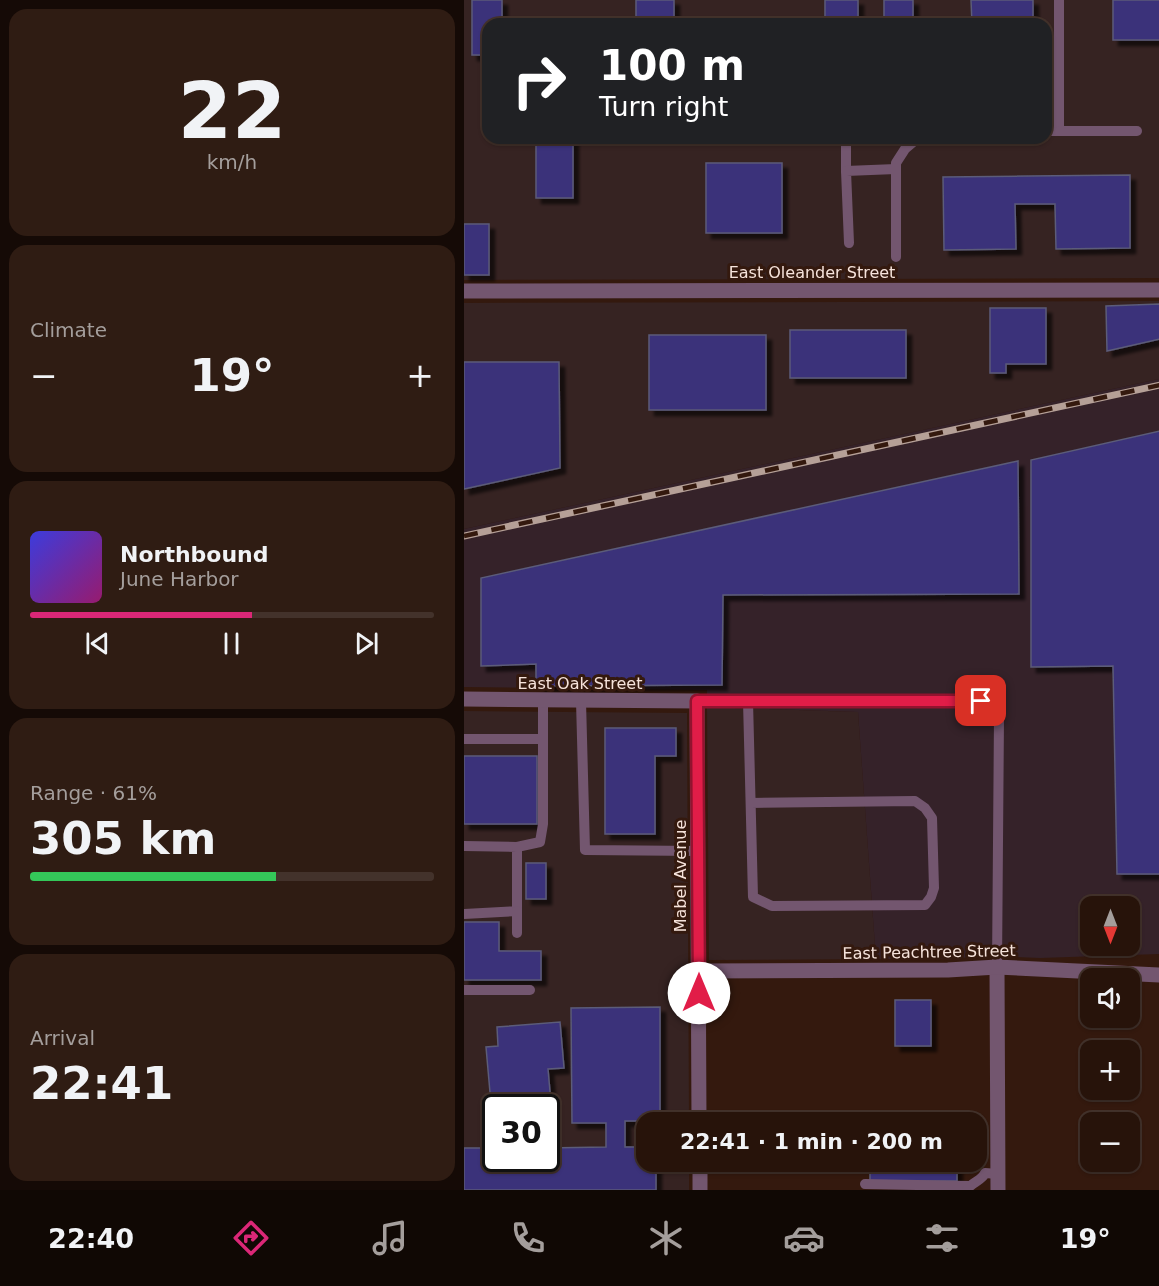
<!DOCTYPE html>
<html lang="en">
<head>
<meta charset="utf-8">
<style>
	:root { --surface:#27130a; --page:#2f1c13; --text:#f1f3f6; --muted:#a49e9c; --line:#43322b; --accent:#db2777 }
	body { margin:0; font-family:"DejaVu Sans",sans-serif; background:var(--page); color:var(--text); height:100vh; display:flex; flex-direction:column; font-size:22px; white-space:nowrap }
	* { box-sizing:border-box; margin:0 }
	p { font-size:20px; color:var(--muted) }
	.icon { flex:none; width:33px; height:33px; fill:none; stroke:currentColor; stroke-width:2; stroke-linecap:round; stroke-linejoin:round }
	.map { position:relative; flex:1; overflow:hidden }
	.panel { display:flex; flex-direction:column; gap:9px; padding:9px; background:#150a06; width:464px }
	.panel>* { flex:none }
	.hud { position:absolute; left:18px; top:18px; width:570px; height:126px; border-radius:18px; box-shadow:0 2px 4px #0004,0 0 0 2px var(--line); background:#202124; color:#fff; overflow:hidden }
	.needle { width:39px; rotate:180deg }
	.fabs { position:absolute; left:616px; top:896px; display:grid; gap:12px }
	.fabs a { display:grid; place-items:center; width:60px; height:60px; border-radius:12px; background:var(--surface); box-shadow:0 2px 4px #0004,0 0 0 2px var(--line); font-size:30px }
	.speed { position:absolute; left:18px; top:1094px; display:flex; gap:12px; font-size:30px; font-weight:700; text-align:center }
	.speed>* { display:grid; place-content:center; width:78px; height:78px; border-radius:50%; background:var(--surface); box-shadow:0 2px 4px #0004,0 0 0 2px var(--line); line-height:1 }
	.speed .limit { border:3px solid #111; border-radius:9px; background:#fff; color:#111 }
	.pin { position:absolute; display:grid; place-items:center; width:51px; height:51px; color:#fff; margin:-26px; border-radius:12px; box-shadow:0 3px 9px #0006 }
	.me { position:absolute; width:66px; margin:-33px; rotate:0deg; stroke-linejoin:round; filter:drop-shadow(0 0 4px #0008) }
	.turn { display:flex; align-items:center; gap:21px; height:126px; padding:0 18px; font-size:27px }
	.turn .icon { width:78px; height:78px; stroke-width:2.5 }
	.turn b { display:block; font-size:42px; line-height:51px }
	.big { font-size:45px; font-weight:700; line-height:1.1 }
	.panel .card { flex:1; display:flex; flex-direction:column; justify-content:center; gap:9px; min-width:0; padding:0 21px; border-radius:18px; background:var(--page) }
	.panel .dial { align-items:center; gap:0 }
	.dial b { font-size:78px; line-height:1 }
	.song { display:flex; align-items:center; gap:18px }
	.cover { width:72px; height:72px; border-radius:9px; background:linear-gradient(135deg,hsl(240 70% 55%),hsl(320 70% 35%)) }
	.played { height:6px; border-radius:3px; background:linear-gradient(90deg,var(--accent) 55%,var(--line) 55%) }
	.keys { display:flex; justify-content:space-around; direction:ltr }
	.heat { display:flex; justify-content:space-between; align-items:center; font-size:33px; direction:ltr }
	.charge { height:9px; border-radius:4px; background:linear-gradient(90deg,#34c759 61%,var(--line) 0) }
	.trip { position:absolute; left:172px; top:1112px; width:351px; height:60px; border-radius:18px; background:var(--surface); box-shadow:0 2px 4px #0004,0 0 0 2px var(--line); font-weight:700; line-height:60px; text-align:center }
	.menu { display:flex; height:96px; justify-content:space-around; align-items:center; background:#100804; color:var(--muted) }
	.menu .icon { width:42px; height:42px }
	.menu .selected { color:var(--accent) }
	.menu b { font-size:27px; color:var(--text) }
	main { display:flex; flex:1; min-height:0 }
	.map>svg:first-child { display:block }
	.commercial { fill:#362322; fill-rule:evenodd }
	.industrial { fill:#352229; fill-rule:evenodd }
	.building { fill:#3a317a; stroke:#5b5b79; stroke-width:1.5; filter:url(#shadow) }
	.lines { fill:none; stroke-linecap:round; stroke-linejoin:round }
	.service { stroke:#73566f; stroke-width:10 }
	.minor { stroke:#73566f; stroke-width:15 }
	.rail-casing { stroke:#b5a097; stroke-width:7 }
	.rail { stroke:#34190e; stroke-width:4.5; stroke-dasharray:14; stroke-linecap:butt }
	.route-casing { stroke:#92132f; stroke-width:15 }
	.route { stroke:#e11d48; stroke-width:10 }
	.labels { text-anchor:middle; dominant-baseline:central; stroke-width:6; stroke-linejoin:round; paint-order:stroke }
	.street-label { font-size:16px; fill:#f6e3db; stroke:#34190e }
</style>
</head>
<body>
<main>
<section class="panel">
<div class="card dial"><b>22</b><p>km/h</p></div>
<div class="card"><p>Climate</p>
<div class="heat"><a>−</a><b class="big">19°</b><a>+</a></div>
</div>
<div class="card">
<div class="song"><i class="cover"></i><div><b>Northbound</b><p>June Harbor</p></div></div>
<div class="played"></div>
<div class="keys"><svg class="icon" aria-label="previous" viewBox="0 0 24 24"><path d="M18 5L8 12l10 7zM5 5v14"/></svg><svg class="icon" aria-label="pause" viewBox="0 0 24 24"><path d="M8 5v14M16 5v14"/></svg><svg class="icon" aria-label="next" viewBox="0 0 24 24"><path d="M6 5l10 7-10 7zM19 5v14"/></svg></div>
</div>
<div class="card"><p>Range · 61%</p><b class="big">305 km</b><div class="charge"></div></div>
<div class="card"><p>Arrival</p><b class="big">22:41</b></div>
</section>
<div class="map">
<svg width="696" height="1190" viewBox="0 0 696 1190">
	<defs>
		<filter id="shadow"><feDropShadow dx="5.5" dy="5.5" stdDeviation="1.5" flood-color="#0009"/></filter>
	</defs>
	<rect width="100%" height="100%" fill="#34190e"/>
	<g class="commercial">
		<path d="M0 0H695V278L0 280ZM24 24H582V138H24Z"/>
		<polygon points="695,301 695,379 0,529 0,303"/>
		<polygon points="243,707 394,712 412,959 245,960"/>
		<path d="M0 711 223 713 225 1122H183V1161H225V1190H0ZM32 1107H82V1158H32Z"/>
	</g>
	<path class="industrial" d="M695 379V954L576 958 523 956 483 959H412L394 712 243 707V690L0 687V529ZM627 906H666V945H627Z"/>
	<g class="building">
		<polygon points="8,0 38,0 38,24 24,24 24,55 8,55"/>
		<rect x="172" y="0" width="38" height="24"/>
		<rect x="361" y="0" width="33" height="24"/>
		<rect x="420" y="0" width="29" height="24"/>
		<polygon points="507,0 569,0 569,24 508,24"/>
		<rect x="649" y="0" width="47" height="40"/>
		<rect x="72" y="138" width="37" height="60"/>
		<rect x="242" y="163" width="76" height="70"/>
		<polygon points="666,175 666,248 592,249 591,204 551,204 552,249 480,250 479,177"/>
		<rect x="0" y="224" width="25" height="51"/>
		<polygon points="696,304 696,339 643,351 642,306"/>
		<polygon points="526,308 582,308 582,364 542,364 542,373 526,373"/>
		<rect x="326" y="330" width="116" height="48"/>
		<rect x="185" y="335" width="117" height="75"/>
		<polygon points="0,362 95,362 96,468 0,489"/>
		<polygon points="696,431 696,874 653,874 649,666 567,667 567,460"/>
		<polygon points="554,461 555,594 259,595 258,685 72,686 72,664 17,666 17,578"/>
		<polygon points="141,728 212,728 212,756 191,756 191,834 141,834"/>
		<rect x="0" y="756" width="73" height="68"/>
		<rect x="62" y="863" width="20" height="36"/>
		<polygon points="0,922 35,922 35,951 77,951 77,980 0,980"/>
		<rect x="431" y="1000" width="36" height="46"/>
		<polygon points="196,1007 196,1121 161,1121 161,1147 183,1147 183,1161 192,1161 192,1190 0,1190 0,1148 32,1148 32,1158 82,1158 82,1148 142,1147 142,1123 108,1123 107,1008"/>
		<polygon points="96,1022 100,1068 84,1069 89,1126 82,1126 82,1107 32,1107 32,1115 28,1115 22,1047 34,1046 33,1027"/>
		<rect x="287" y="1161" width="34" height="3"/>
		<rect x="406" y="1161" width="87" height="20"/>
	</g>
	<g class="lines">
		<g class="service">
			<polyline points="582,131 595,131 595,0"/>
			<polyline points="595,131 673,131"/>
			<polyline points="382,138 382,171"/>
			<polyline points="385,243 382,171 432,169"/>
			<polyline points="432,257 432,163 441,149 454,138"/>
			<polyline points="117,701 121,850 234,851"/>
			<polyline points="233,701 517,701 535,717 533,967"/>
			<polyline points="284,701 289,897 308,906 461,905 467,897 470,888 468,818 461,808 451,801 287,803"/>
			<polyline points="0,739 79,739"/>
			<polyline points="0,846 53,847 53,911 0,914"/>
			<polyline points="53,847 76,842 79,824 79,701"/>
			<polyline points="53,933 53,911"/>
			<polyline points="0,990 66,990"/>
			<polyline points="401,1184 505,1186"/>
			<path d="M503 1190C507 1182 518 1181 521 1173L534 1174"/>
		</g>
		<g class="minor">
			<polyline points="0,291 696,290"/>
			<polyline points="0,699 233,701 235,1122"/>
			<polyline points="533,967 534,1190"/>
			<polyline points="234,971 484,970 533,967 696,975"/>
			<polyline points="236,1161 236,1190"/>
		</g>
		<defs>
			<polyline id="rail" points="0,536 696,385"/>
		</defs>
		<use href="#rail" class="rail-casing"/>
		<use href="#rail" class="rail"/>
	</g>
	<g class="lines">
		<defs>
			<polyline id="route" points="235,993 233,701 517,701"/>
		</defs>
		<use href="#route" class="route-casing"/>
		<use href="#route" class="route"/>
	</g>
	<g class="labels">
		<g class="street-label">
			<text x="348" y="272">East Oleander Street</text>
			<text x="116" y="683">East Oak Street</text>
			<text transform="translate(216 876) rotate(-90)">Mabel Avenue</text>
			<text transform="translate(465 952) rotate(-1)">East Peachtree Street</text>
		</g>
	</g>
</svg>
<div class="fabs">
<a><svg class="needle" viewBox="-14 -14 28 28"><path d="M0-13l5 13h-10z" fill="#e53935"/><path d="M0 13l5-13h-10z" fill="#a49e9c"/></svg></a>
<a><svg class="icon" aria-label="sound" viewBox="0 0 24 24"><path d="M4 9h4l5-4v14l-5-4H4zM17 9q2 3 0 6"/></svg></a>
<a>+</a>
<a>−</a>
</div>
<div class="speed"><div class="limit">30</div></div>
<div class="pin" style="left:517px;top:701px;background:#d93025"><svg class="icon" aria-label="arrive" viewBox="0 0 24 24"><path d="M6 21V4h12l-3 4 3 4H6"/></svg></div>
<svg class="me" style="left:235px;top:993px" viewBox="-20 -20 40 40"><circle r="19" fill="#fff"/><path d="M0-13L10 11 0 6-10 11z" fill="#e11d48"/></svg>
<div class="trip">22:41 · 1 min · 200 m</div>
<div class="hud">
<div class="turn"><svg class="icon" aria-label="right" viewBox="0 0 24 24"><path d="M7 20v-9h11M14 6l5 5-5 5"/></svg><div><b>100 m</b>Turn right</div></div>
</div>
</div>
</main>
<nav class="menu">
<b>22:40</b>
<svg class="icon selected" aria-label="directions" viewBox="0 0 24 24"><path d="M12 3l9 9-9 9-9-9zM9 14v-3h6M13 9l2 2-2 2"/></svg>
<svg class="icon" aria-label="music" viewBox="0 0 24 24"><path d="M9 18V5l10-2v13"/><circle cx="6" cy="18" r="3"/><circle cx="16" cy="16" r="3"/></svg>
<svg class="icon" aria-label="phone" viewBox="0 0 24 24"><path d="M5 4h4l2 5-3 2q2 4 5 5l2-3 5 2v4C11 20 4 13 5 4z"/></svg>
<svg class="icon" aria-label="climate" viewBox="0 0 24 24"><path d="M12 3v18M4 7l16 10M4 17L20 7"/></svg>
<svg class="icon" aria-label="car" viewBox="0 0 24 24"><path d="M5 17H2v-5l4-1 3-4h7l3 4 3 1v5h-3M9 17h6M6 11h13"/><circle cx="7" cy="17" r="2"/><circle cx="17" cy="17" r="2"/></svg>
<svg class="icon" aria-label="filters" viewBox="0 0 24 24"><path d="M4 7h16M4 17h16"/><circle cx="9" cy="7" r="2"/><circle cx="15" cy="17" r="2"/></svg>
<b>19°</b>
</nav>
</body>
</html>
